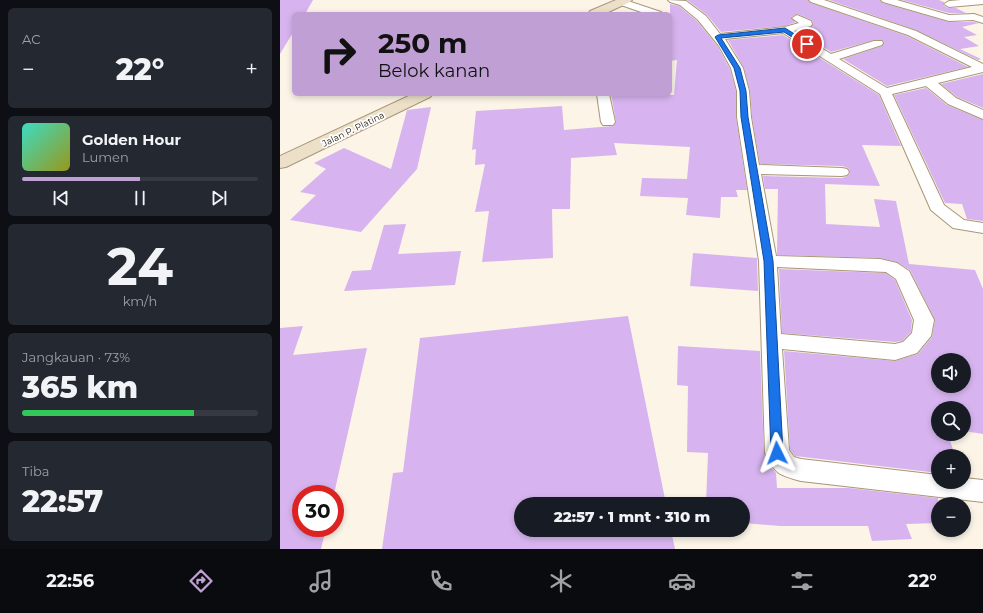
<!DOCTYPE html>
<html lang="id">
<head>
<meta charset="utf-8">
<style>
	:root { --surface:#171b24; --page:#242831; --text:#f1f3f6; --muted:#9ea1a6; --line:#363941; --accent:#bf9fd4 }
	body { margin:0; font-family:Montserrat,sans-serif; background:var(--page); color:var(--text); height:100vh; display:flex; flex-direction:column; font-size:15px; white-space:nowrap }
	* { box-sizing:border-box; margin:0 }
	p { font-size:13px; color:var(--muted) }
	.icon { flex:none; width:22px; height:22px; fill:none; stroke:currentColor; stroke-width:2; stroke-linecap:round; stroke-linejoin:round }
	.map { position:relative; flex:1; overflow:hidden }
	.panel { display:flex; flex-direction:column; gap:8px; padding:8px; background:#0d0f14; width:280px }
	.panel>* { flex:none }
	.hud { position:absolute; left:12px; top:12px; width:380px; height:84px; border-radius:6px; box-shadow:0 2px 6px #0003; background:#bf9fd4; color:#111; overflow:hidden }
	.tools { position:absolute; left:651px; top:353px; display:grid; gap:8px }
	.tools a { display:grid; place-items:center; width:40px; height:40px; border-radius:50%; background:var(--surface); box-shadow:0 2px 6px #0003; font-size:20px }
	.speed { position:absolute; left:12px; top:485px; display:flex; gap:8px; font-size:20px; font-weight:700; text-align:center }
	.speed>* { display:grid; place-content:center; width:52px; height:52px; border-radius:50%; background:var(--surface); box-shadow:0 2px 6px #0003; line-height:1 }
	.speed .limit { border:6px solid #d22; background:#fff; color:#111 }
	.pin { position:absolute; display:grid; place-items:center; width:34px; height:34px; color:#fff; margin:-17px; border:2px solid #fff; border-radius:50%; box-shadow:0 1px 4px #0007 }
	.me { position:absolute; width:44px; margin:-22px; rotate:357deg; stroke-linejoin:round; filter:drop-shadow(0 0 3px #0008) }
	.turn { display:flex; align-items:center; gap:14px; height:84px; padding:0 20px; font-size:18px }
	.turn .icon { width:52px; height:52px; stroke-width:2.5 }
	.turn b { display:block; font-size:28px; line-height:34px }
	.big { font-size:30px; font-weight:800; line-height:1.1 }
	.panel .tile { flex:1; display:flex; flex-direction:column; justify-content:center; gap:6px; min-width:0; padding:0 14px; border-radius:6px; background:var(--page) }
	.panel .dial { align-items:center; gap:0 }
	.dial b { font-size:52px; line-height:1 }
	.song { display:flex; align-items:center; gap:12px }
	.cover { width:48px; height:48px; border-radius:6px; background:linear-gradient(135deg,hsl(170 70% 55%),hsl(60 70% 35%)) }
	.played { height:4px; border-radius:2px; background:linear-gradient(90deg,var(--accent) 50%,var(--line) 50%) }
	.keys { display:flex; justify-content:space-around; direction:ltr }
	.heat { display:flex; justify-content:space-between; align-items:center; font-size:22px; direction:ltr }
	.charge { height:6px; border-radius:3px; background:linear-gradient(90deg,#34c759 73%,var(--line) 0) }
	.trip { position:absolute; left:234px; top:497px; width:236px; height:40px; border-radius:20px; background:var(--surface); box-shadow:0 2px 6px #0003; font-weight:800; line-height:40px; text-align:center }
	.dock { display:flex; height:64px; justify-content:space-around; align-items:center; background:#090b0e; color:var(--muted) }
	.dock .icon { width:28px; height:28px }
	.dock .on { color:var(--accent) }
	.dock b { font-size:18px; color:var(--text) }
	main { display:flex; flex:1; min-height:0 }
	.map>svg:first-child { display:block }
	.building { fill:#d7b4ef; fill-rule:evenodd }
	.lines { fill:none; stroke-linecap:round; stroke-linejoin:round }
	.street-casing { stroke:#a99678; stroke-width:2 }
	.secondary-casing { stroke:#a99678; stroke-width:2 }
	.street { fill:#fff; fill-rule:evenodd }
	.secondary { fill:#ece0c9; fill-rule:evenodd }
	.route { fill:#1a73e8; stroke:#114b97 }
	.labels { text-anchor:middle; dominant-baseline:central; stroke-width:3.5; stroke-linejoin:round; paint-order:stroke }
	.far-street-label { font-size:9px; fill:#20190d; stroke:#fff }
</style>
</head>
<body>
<main>
<section class="panel">
<div class="tile"><p>AC</p>
<div class="heat"><a>−</a><b class="big">22°</b><a>+</a></div>
</div>
<div class="tile">
<div class="song"><i class="cover"></i><div><b>Golden Hour</b><p>Lumen</p></div></div>
<div class="played"></div>
<div class="keys"><svg class="icon" aria-label="previous" viewBox="0 0 24 24"><path d="M18 5L8 12l10 7zM5 5v14"/></svg><svg class="icon" aria-label="pause" viewBox="0 0 24 24"><path d="M8 5v14M16 5v14"/></svg><svg class="icon" aria-label="next" viewBox="0 0 24 24"><path d="M6 5l10 7-10 7zM19 5v14"/></svg></div>
</div>
<div class="tile dial"><b>24</b><p>km/h</p></div>
<div class="tile"><p>Jangkauan · 73%</p><b class="big">365 km</b><div class="charge"></div></div>
<div class="tile"><p>Tiba</p><b class="big">22:57</b></div>
</section>
<div class="map">
<svg width="703" height="549" viewBox="0 0 703 549">
	<rect width="100%" height="100%" fill="#fcf4e7"/>
	<g class="building">
		<polygon points="0,0 33,0 25,14 14,14 14,31 0,54"/>
		<polygon points="407,0 528,0 531,3 627,36 688,67 607,86 563,59 602,46 604,42 602,40 594,40 551,52 518,31 531,27 533,24 532,20 518,14 511,17 516,22 505,26 441,32 427,15"/>
		<polygon points="549,0 600,0 603,3 669,22 693,22 699,23 682,27 697,35 684,37 699,46 680,49 701,59 698,60 636,30"/>
		<polygon points="622,0 659,0 664,2 663,5 668,8 676,8 686,13 669,13"/>
		<polygon points="390,4 399,6 417,21 438,47 450,69 456,91 456,117 467,190 456,190 458,197 441,197 440,218 406,215 408,198 360,196 362,178 407,179 410,147 334,143 337,155 291,158 290,209 272,209 273,258 202,262 209,211 195,212 205,164 195,165 196,149 192,150 196,111 282,106 284,130 333,126 336,122 331,94 394,95 397,60 390,61"/>
		<path d="M503 35 599 95 621 146 582 145 600 186 545 184 546 224 600 227 594 199 616 201 629 264 695 270 703 289V434L684 431V408H658V434H668L675 456H658V473L515 456 510 449 504 351 615 361 638 354 652 337 655 320 630 270 617 262 600 258 497 255 498 189H485L483 176 562 178 567 176 570 173 568 168 562 166 480 164 472 117 470 91 464 68 448 40ZM658 360H684V386H658Z"/>
		<polygon points="703,74 703,108 677,97 661,84"/>
		<polygon points="646,88 667,105 703,120 703,221 687,219 682,204 665,203 614,95"/>
		<polygon points="151,107 137,169 81,232 10,220 36,195 20,192 46,169 34,163 64,148 111,169 127,110"/>
		<polygon points="126,224 118,254 181,251 175,285 64,291 72,271 91,270 104,225"/>
		<polygon points="413,253 477,258 478,291 410,286"/>
		<polygon points="499,269 606,273 615,280 632,320 631,332 622,341 615,342 502,333"/>
		<polygon points="348,316 386,504 241,504 241,530 391,530 395,549 102,549 113,473 123,472 140,338"/>
		<polygon points="23,326 13,355 87,348 54,494 21,494 21,528 46,528 41,549 0,549 0,328"/>
		<polygon points="398,346 480,351 484,453 490,466 496,473 497,488 569,488 658,498 658,523 626,524 632,539 592,541 588,526 500,526 463,523 463,504 426,504 428,453 407,452 408,386 397,385"/>
	</g>
	<g class="lines">
		<defs>
			<g id="street">
				<polygon points="338,0 345,0 381,12 382,14 367,14 338,4 336,2"/>
				<path d="M388 0 406 1 426 16 440 34 505 27 519 23 512 18 517 15 531 21 532 24 531 26 514 31 551 54 594 41H602L603 43 602 45 559 59 607 88 692 67 628 35 531 2 529 0H544L636 31 703 64V72L658 83 676 98 703 110V119L668 104 646 86 612 94 664 205 684 220 703 223V233L673 228 651 210 600 94 503 33 445 39 463 68 469 91 471 117 479 165 562 168 567 169 569 172 567 175 562 176 481 174 496 256 600 259 617 263 629 271 654 320 651 336 637 353 615 360 502 349 509 450 514 457 521 459 658 475V482H684V478L703 480V502L521 481C499 475 495 474 485 453L479 261 457 117V91L451 68 439 46 418 20 400 5 390 2ZM497 267 606 272 616 279 634 320 632 333 623 342 615 344 501 334Z"/>
				<polygon points="601,0 617,0 669,15 694,14 703,17 703,23 693,20 669,21 603,2"/>
				<polygon points="681,0 703,0 703,4 669,7 664,4 669,1"/>
				<polygon points="317,94 329,94 335,122 333,125 323,125 321,122"/>
			</g>
			<g id="secondary">
				<polygon points="336,0 352,0 350,2 324,14 308,14 310,11"/>
				<polygon points="133,94 153,94 150,97 6,167 0,168 0,156"/>
			</g>
		</defs>
		<use href="#street" class="street-casing"/>
		<use href="#secondary" class="secondary-casing"/>
		<use href="#street" class="street"/>
		<use href="#secondary" class="secondary"/>
	</g>
	<polygon class="route" points="505,28 530,44 525,45 504,32 441,38 460,68 466,91 468,117 493,261 503,453 502,457 497,458 493,457 491,453 484,261 461,117 460,91 454,68 435,37 438,35"/>
	<g class="labels">
		<g class="far-street-label">
			<text transform="translate(73 129) rotate(-26)">Jalan P. Platina</text>
		</g>
	</g>
</svg>
<div class="tools">
<a><svg class="icon" aria-label="sound" viewBox="0 0 24 24"><path d="M4 9h4l5-4v14l-5-4H4zM17 9q2 3 0 6"/></svg></a>
<a><svg class="icon" aria-label="search" viewBox="0 0 24 24"><circle cx="10" cy="10" r="6"/><path d="M15 15l6 6"/></svg></a>
<a>+</a>
<a>−</a>
</div>
<div class="speed"><div class="limit">30</div></div>
<div class="pin" style="left:527px;top:44px;background:#d93025"><svg class="icon" aria-label="arrive" viewBox="0 0 24 24"><path d="M6 21V4h12l-3 4 3 4H6"/></svg></div>
<svg class="me" style="left:497px;top:453px" viewBox="-20 -20 40 40"><path d="M0-17L14 15 0 8-14 15z" fill="#1a73e8" stroke="#fff" stroke-width="4"/></svg>
<div class="trip">22:57 · 1 mnt · 310 m</div>
<div class="hud">
<div class="turn"><svg class="icon" aria-label="right" viewBox="0 0 24 24"><path d="M7 20v-9h11M14 6l5 5-5 5"/></svg><div><b>250 m</b>Belok kanan</div></div>
</div>
</div>
</main>
<nav class="dock">
<b>22:56</b>
<svg class="icon on" aria-label="directions" viewBox="0 0 24 24"><path d="M12 3l9 9-9 9-9-9zM9 14v-3h6M13 9l2 2-2 2"/></svg>
<svg class="icon" aria-label="music" viewBox="0 0 24 24"><path d="M9 18V5l10-2v13"/><circle cx="6" cy="18" r="3"/><circle cx="16" cy="16" r="3"/></svg>
<svg class="icon" aria-label="phone" viewBox="0 0 24 24"><path d="M5 4h4l2 5-3 2q2 4 5 5l2-3 5 2v4C11 20 4 13 5 4z"/></svg>
<svg class="icon" aria-label="climate" viewBox="0 0 24 24"><path d="M12 3v18M4 7l16 10M4 17L20 7"/></svg>
<svg class="icon" aria-label="car" viewBox="0 0 24 24"><path d="M5 17H2v-5l4-1 3-4h7l3 4 3 1v5h-3M9 17h6M6 11h13"/><circle cx="7" cy="17" r="2"/><circle cx="17" cy="17" r="2"/></svg>
<svg class="icon" aria-label="filters" viewBox="0 0 24 24"><path d="M4 7h16M4 17h16"/><circle cx="9" cy="7" r="2"/><circle cx="15" cy="17" r="2"/></svg>
<b>22°</b>
</nav>
</body>
</html>
